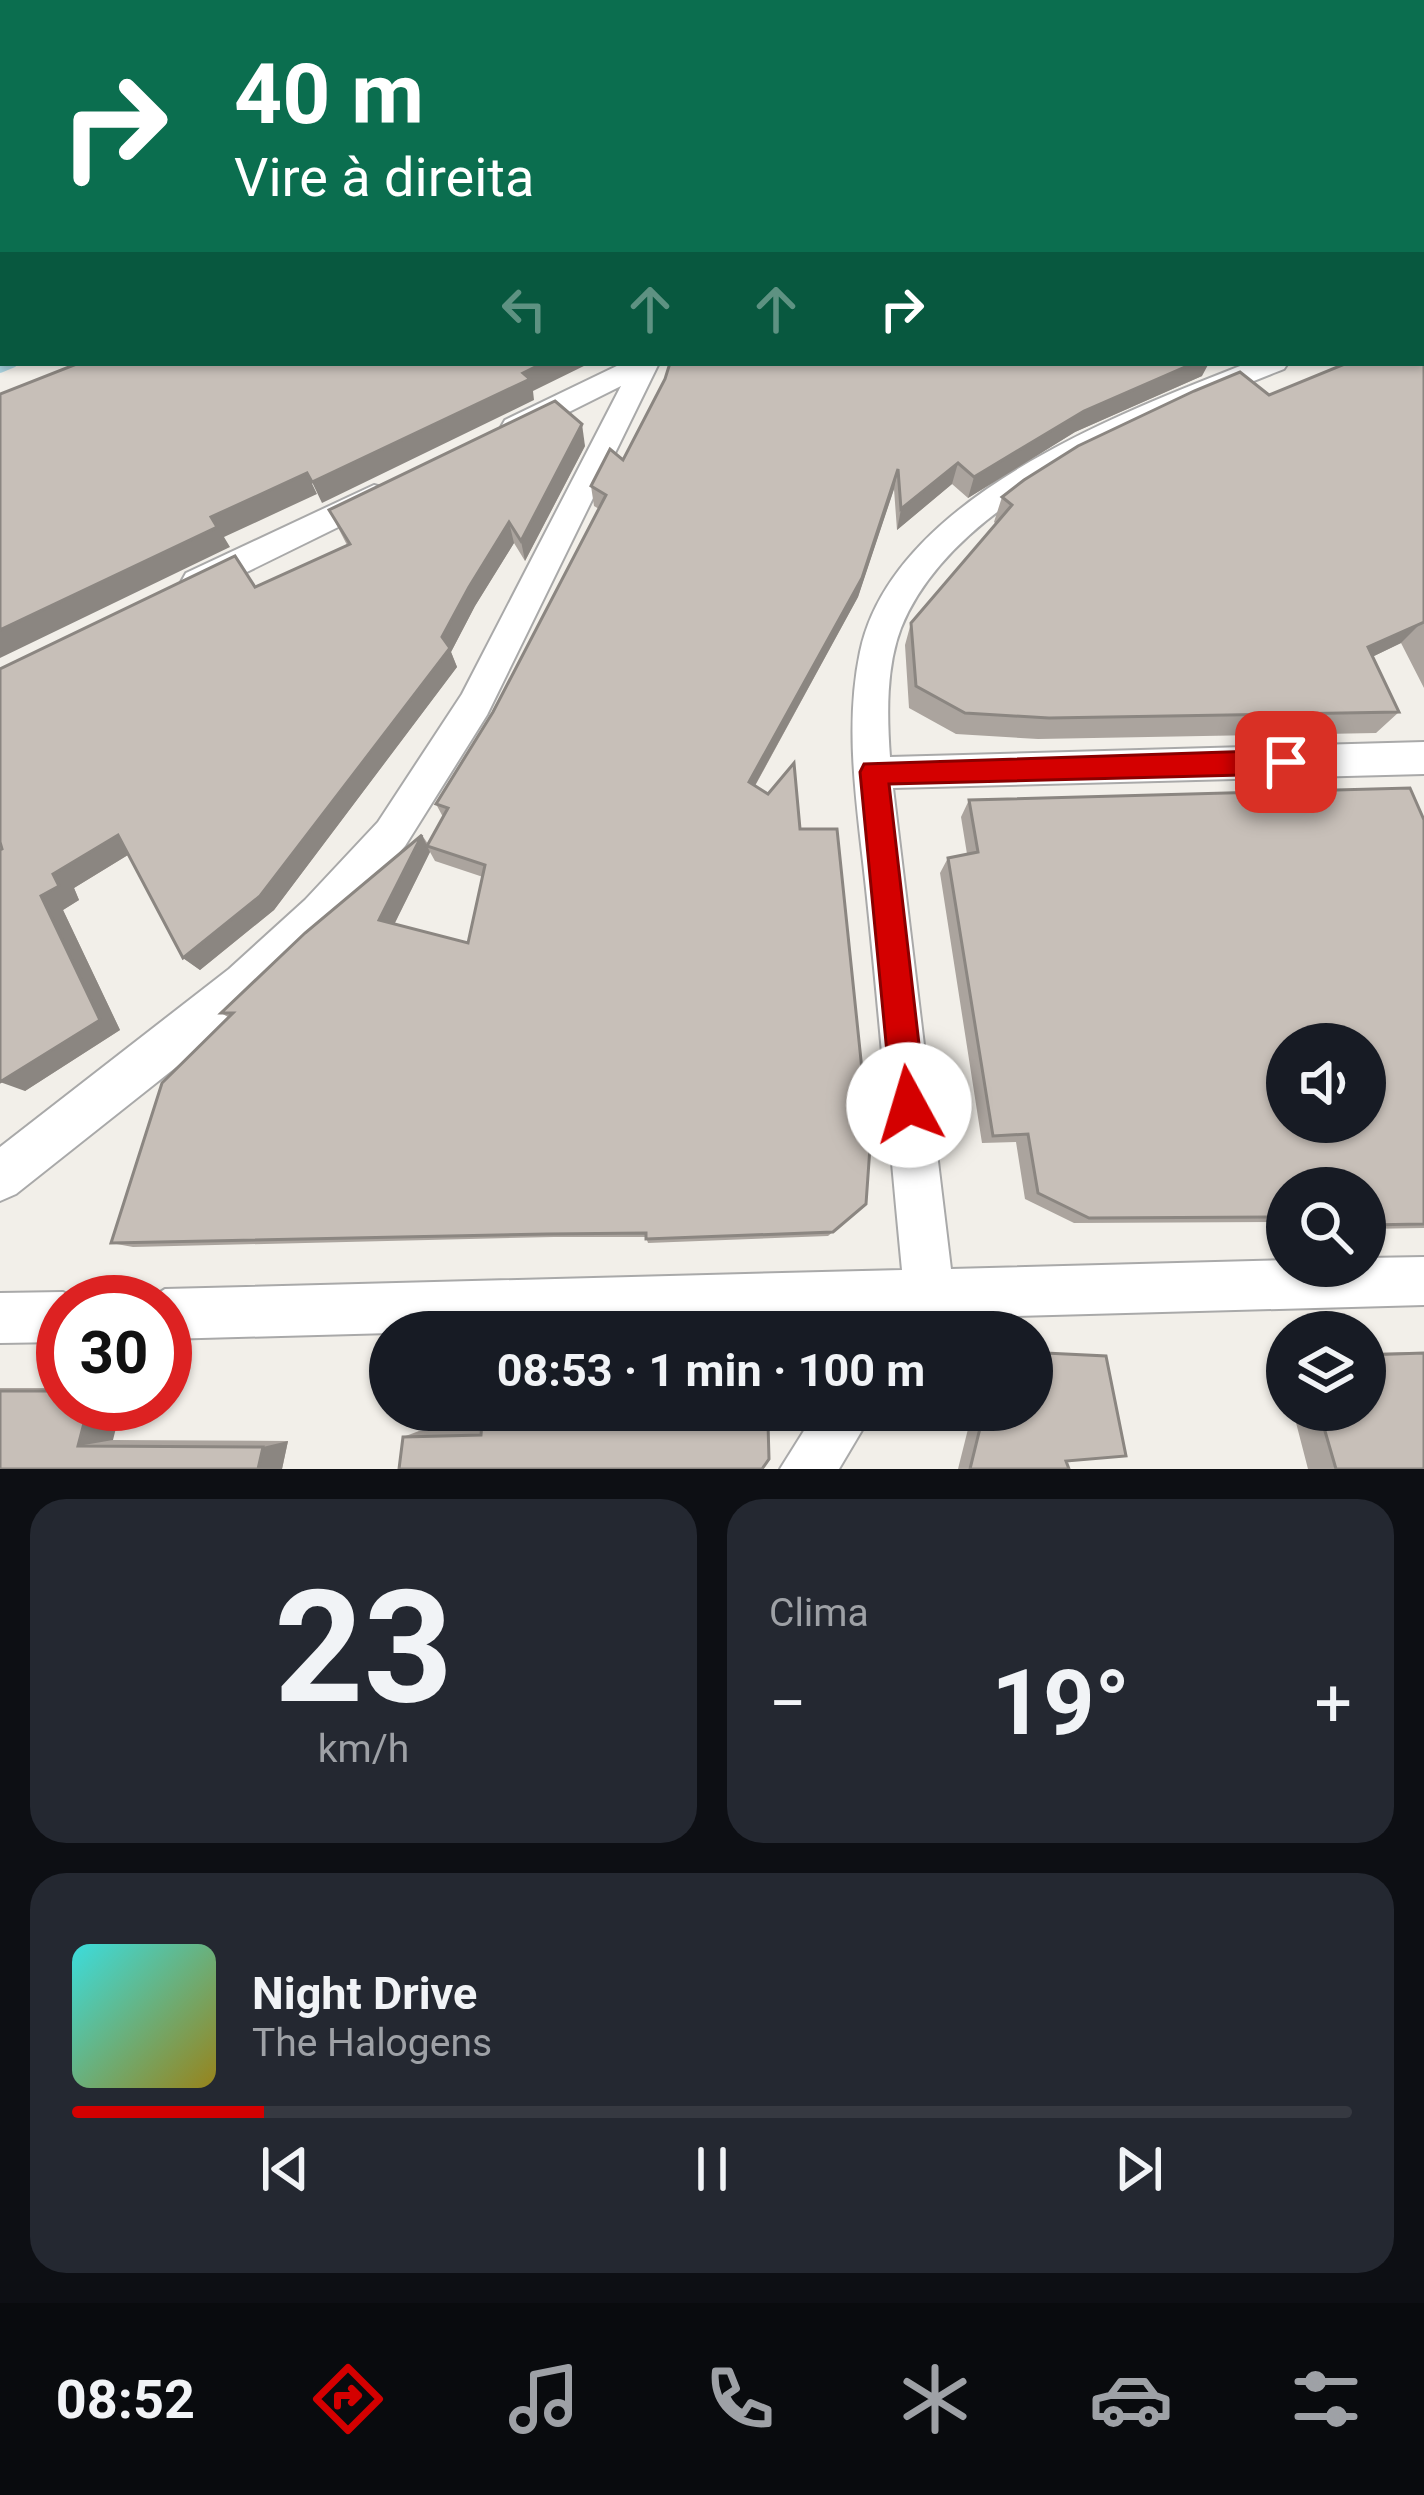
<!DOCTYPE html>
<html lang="pt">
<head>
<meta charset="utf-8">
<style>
	:root { --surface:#171b24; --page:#242831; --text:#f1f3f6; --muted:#9ea1a6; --line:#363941; --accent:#d40000 }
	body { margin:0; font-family:Roboto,sans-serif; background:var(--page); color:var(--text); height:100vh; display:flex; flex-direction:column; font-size:45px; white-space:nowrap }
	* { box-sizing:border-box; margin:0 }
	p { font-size:39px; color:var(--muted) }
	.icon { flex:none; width:66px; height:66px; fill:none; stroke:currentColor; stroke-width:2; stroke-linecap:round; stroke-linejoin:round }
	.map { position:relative; height:1469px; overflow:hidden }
	.panel { display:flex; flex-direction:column; gap:30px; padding:30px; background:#0d0f14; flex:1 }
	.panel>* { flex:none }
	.guide { position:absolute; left:0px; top:0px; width:1425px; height:366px; box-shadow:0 3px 9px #0004; background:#0b6e4f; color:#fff; overflow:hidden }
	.fabs { position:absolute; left:1266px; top:1023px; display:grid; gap:24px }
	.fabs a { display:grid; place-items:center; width:120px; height:120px; border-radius:50%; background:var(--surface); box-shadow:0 3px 9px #0004; font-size:60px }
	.speed { position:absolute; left:36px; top:1275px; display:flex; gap:24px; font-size:60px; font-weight:700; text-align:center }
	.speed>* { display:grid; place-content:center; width:156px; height:156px; border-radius:50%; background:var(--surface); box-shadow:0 3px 9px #0004; line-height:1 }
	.speed .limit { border:18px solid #d22; background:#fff; color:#111 }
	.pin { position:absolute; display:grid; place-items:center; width:102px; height:102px; color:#fff; margin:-51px; border-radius:24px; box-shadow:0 6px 18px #0006 }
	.me { position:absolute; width:132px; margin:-66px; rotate:354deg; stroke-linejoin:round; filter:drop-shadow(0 0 9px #0008) }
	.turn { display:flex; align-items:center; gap:42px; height:252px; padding:0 36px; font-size:54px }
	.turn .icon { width:156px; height:156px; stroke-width:2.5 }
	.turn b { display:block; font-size:84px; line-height:102px }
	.lanes { display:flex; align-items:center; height:114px; padding:0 36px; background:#0003; justify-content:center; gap:60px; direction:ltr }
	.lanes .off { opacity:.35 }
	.big { font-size:90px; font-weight:700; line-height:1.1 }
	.panel .tile { flex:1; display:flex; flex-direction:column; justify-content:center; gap:18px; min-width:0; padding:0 42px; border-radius:36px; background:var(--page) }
	.panel .dial { align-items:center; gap:0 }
	.dial b { font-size:156px; line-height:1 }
	.song { display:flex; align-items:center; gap:36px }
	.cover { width:144px; height:144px; border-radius:18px; background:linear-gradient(135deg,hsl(180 70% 55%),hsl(50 70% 35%)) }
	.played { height:12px; border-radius:6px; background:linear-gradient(90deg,var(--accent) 15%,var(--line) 15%) }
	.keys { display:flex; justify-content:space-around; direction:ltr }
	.heat { display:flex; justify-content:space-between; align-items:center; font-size:66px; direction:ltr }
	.panel .tiles { flex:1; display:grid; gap:30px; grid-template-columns:1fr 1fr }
	.tile:last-child { grid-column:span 2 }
	.trip { position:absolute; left:369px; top:1311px; width:684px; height:120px; border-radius:60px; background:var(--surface); box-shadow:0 3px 9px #0004; font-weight:700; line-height:120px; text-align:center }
	.tabs { display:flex; height:192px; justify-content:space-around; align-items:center; background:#090b0e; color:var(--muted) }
	.tabs .icon { width:84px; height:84px }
	.tabs .current { color:var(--accent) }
	.tabs b { font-size:54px; color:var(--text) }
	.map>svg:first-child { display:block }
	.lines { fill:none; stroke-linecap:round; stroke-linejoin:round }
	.stream-far1 { stroke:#aad3df; stroke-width:8 }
	.stream { stroke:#aad3df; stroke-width:10 }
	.minor-casing { stroke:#a9a9a9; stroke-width:4 }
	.tertiary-casing { stroke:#a9a9a9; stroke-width:5 }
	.path { stroke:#fa8072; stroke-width:4.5; stroke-dasharray:3 3; stroke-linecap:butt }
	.minor { fill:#fff; fill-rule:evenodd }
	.tertiary { fill:#fff; fill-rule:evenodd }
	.wall { fill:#aba49e; fill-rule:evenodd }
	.shaded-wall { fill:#8b8681 }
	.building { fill:#c7bfb8; stroke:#8b8681; stroke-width:3; fill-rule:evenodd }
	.route { fill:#d40000; stroke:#8a0000; stroke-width:3 }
</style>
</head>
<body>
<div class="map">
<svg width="1424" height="1469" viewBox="0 0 1424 1469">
	<rect width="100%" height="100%" fill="#f2efe9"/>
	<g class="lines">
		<polyline class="stream-far1" points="1148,3 1175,0"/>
		<polyline class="stream" points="0,368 12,363"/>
		<defs>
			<g id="minor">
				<polygon points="199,0 221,0 223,3 201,3"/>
				<rect x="0" y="45" width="3" height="12"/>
				<polygon points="0,73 3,74 3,89 0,88"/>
				<rect x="1422" y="301" width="2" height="16"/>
				<polygon points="623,363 659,363 487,715 405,846 333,926 233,1022 16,1194 0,1201 0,1147 229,969 305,900 378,822 462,694 621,386 525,434 515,437 501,427 505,420"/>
				<path d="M1248 363H1288L1284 369C1159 419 955 494 901 628 886 667 887 715 890 757L1424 742V774L893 788 951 1269 1287 1260V1266H1365V1258L1424 1257V1305L942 1318 932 1332H878L883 1320 165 1339V1302H145L165 1289 902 1270C890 1146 880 1022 867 898 859 817 843 733 860 652 892 499 1120 413 1248 363Z"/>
				<polygon points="374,485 385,488 389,496 385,504 208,591 197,594 186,591 181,582 186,573"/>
				<polygon points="63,1292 82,1302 63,1302 63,1342 0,1343 0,1293"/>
				<polygon points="817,1410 874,1410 839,1469 780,1469"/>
			</g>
			<polygon id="tertiary" points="3,311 3,331 0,332 0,312"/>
		</defs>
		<use href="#minor" class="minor-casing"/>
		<use href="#tertiary" class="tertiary-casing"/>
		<polyline class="path" points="4,3 11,0"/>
		<use href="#minor" class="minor"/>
		<use href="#tertiary" class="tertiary"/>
	</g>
	<g class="wall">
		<polygon points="268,0 1110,0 1114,3 748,3"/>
		<polygon points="1424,331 1424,688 1401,643 1372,657 1399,712 1376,733 1038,739 956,734 909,708 905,645 911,623 996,524 994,522 1002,497 1269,395"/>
		<path d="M1202 376 1075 432 968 498 952 484 897 530 894 489 858 597 755 786 800 829 866 1204 828 1236 648 1243 646 1237H554L133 1247 111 1243 228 1017 221 1013 422 835 428 844 443 817 436 804 493 712 599 509 594 506 591 486 623 460 665 379ZM430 852 435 861 483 877 468 943 394 924Z"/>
		<polygon points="585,446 525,561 514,543 475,606 451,652 457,667 274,910 200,970 183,958 128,855 74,888 79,900 63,910 120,1030 25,1091 0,850 255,587 347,545 329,510"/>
		<polygon points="969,800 1424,820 1424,1228 1365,1229 1365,1188 1287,1188 1287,1230 1279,1230 1276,1222 1074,1223 1025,1199 1016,1142 982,1143 940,873 948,858 967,854 961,817"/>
		<polygon points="1424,1352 1424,1469 1308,1469 1293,1411 1283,1410 1269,1356 1287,1355 1287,1410 1365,1410 1365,1353"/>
		<polygon points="1032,1353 1106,1356 1066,1461 1069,1469 958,1469 970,1421 968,1410 1032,1410 1032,1368 1037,1367"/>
		<polygon points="0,1388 63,1388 63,1404 113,1440 288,1441 282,1469 0,1469"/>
		<polygon points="768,1423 769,1459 403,1437 419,1431"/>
	</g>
	<g class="shaded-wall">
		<polygon points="730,0 747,0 746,3 727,3"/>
		<polygon points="3,284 3,304 0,305 0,285"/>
		<polygon points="543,363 590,363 533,391 534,400 322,503 312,482"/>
		<polygon points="1194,363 1209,363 1202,376 1075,432 968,498 974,477 1084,411"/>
		<polygon points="582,424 585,446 525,561 521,541"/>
		<polygon points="958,463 952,484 897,530 901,509"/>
		<polygon points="898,469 894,489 858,597 748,798 749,782"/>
		<polygon points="307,473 317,494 224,537 230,547 0,658 0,630 211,517"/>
		<polygon points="509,522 514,543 475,606 451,652 457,667 274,910 200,970 183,958 442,637 469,587"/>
		<polygon points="1423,621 1401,643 1347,669 1368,647"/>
		<polygon points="118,835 136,850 74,888 79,900 63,910 120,1030 25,1091 0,1082 41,896 53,874"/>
		<polygon points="422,835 430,852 390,933 379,920"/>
		<polygon points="89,1404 122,1404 113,1440 78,1446"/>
		<polygon points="288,1441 282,1469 258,1469 263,1447"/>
	</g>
	<g class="building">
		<polygon points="268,0 730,0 727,3 263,3"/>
		<polygon points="768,0 1110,0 1114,3 771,3"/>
		<polygon points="1252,0 1424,0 1424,265 1422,265 1422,3 1227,3"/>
		<polygon points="0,133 3,141 3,284 0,285"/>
		<polygon points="1424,331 1424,622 1368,647 1399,712 1049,718 965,713 916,686 911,623 1012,505 1002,497 1024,480 1078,446 1194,391 1240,372 1269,395 1347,363 1422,363 1422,332"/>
		<polygon points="79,363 543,363 523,373 530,379 312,482 307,473 211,517 217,527 0,630 0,394"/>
		<polygon points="670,363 1194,363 1084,411 974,477 958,463 901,509 898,469 862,578 749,782 768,794 794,763 800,829 837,829 870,1147 866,1204 833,1232 646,1239 646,1233 547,1234 111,1243 162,1083 233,1013 221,1013 305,933 422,835 379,920 468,943 485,865 427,846 448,808 436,804 493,712 606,495 591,486 610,449 623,460 665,379"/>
		<polygon points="555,401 582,424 521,541 509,522 469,587 442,637 450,648 260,896 183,958 118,835 53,874 59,886 41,896 100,1020 0,1082 0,850 2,849 0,842 0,669 235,556 255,587 350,544 329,510"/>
		<path d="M1410 788 1424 820V1224L1365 1225V1188H1287V1217L1089 1218 1038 1193 1028 1134 993 1136 948 858 978 852 969 800ZM1287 1044H1365V1122H1287Z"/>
		<polygon points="1045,1353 1106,1356 1126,1456 1066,1461 1069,1469 970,1469 981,1424 977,1414 980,1410 1032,1410 1032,1374 1050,1368"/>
		<polygon points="1424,1353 1424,1469 1336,1469 1320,1414 1310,1413 1309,1410 1365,1410 1365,1355"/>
		<polygon points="0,1391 63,1391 63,1404 89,1404 78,1446 263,1447 258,1469 0,1469"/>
		<polygon points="483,1410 785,1410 784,1423 768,1423 769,1459 762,1469 399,1469 403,1437 481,1435"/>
	</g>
	<polygon class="route" points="1286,750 1296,754 1300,762 1296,770 1286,774 889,784 926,1105 921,1117 909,1122 897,1117 892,1105 860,772 864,764"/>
</svg>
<div class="fabs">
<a><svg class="icon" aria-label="sound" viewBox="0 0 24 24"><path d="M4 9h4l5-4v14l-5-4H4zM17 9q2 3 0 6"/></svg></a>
<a><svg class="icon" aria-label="search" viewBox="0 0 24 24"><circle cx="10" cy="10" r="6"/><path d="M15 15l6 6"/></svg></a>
<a><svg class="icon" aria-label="layers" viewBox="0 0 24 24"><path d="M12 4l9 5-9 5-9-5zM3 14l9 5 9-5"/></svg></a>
</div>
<div class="speed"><div class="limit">30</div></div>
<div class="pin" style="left:1286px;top:762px;background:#d93025"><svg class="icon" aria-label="arrive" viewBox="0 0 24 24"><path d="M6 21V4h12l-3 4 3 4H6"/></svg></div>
<svg class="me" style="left:909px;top:1105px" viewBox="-20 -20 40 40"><circle r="19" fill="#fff"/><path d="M0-13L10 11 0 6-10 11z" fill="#d40000"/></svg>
<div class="trip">08:53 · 1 min · 100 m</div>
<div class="guide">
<div class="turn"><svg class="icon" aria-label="right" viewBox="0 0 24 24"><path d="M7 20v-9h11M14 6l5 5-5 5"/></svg><div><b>40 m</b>Vire à direita</div></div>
<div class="lanes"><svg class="icon off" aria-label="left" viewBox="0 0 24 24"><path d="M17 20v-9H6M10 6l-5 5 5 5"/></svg><svg class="icon off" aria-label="ahead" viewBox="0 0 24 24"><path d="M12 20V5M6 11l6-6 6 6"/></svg><svg class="icon off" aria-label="ahead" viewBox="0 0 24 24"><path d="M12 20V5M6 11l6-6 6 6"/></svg><svg class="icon" aria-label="right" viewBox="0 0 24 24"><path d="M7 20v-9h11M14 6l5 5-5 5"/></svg></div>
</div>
</div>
<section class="panel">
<div class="tiles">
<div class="tile dial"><b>23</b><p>km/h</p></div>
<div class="tile"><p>Clima</p>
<div class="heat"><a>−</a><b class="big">19°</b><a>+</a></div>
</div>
<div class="tile">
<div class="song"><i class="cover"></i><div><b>Night Drive</b><p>The Halogens</p></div></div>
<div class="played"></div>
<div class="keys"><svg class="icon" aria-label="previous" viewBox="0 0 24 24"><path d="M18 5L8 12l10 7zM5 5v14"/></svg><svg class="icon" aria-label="pause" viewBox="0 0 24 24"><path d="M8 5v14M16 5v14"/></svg><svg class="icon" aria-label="next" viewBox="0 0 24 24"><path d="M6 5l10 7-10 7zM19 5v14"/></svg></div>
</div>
</div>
</section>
<nav class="tabs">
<b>08:52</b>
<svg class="icon current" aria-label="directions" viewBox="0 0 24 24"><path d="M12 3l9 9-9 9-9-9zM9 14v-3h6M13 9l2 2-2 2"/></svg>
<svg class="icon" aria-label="music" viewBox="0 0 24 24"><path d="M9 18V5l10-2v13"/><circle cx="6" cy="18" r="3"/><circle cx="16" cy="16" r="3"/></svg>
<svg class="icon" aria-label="phone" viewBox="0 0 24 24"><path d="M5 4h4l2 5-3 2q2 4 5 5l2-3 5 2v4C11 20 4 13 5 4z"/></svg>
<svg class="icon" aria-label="climate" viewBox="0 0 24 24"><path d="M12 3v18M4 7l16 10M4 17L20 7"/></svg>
<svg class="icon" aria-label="car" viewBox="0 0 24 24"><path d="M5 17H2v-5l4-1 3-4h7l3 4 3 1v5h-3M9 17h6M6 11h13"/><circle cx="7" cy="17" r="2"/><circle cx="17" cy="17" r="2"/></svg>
<svg class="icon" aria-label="filters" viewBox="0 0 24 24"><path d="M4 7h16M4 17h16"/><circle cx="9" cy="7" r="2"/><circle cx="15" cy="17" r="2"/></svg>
</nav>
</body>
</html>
